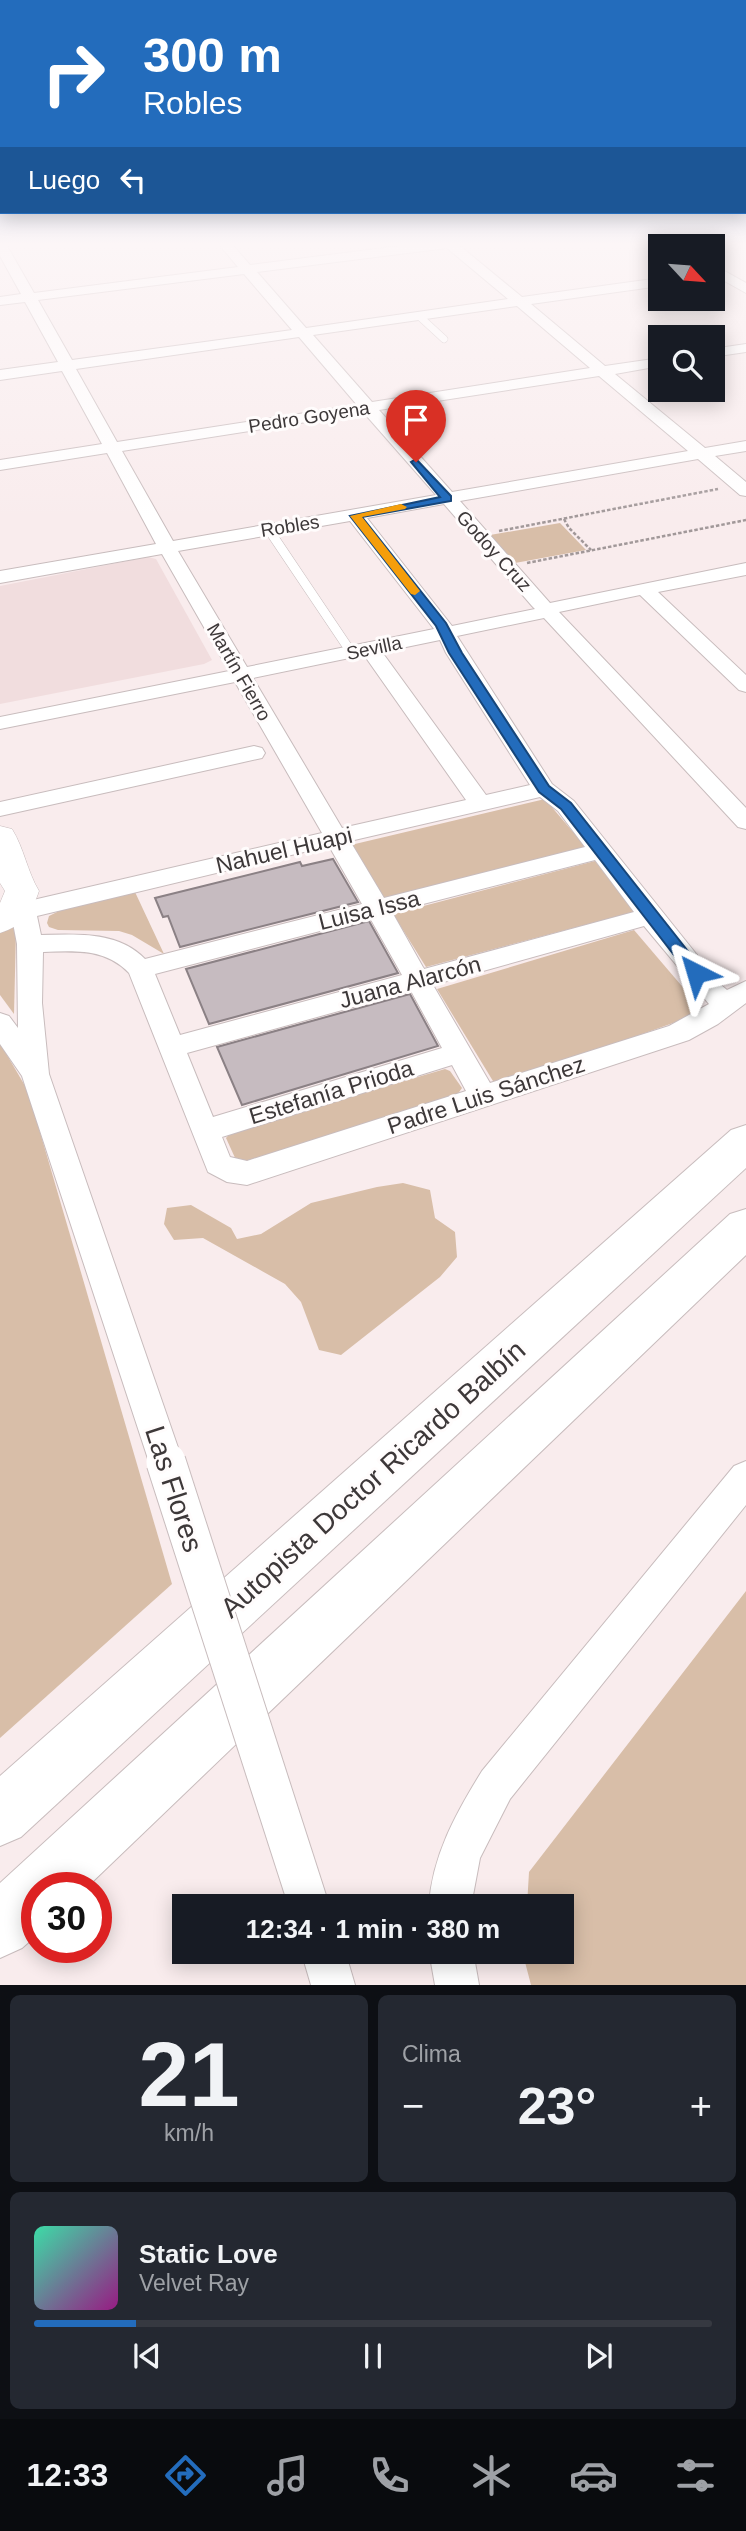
<!DOCTYPE html>
<html lang="es">
<head>
<meta charset="utf-8">
<style>
	:root { --surface:#171b24; --page:#242831; --text:#f1f3f6; --muted:#9ea1a6; --line:#363941; --accent:#236cbc }
	body { margin:0; font-family:Helvetica,sans-serif; background:var(--page); color:var(--text); height:100vh; display:flex; flex-direction:column; font-size:26px; white-space:nowrap }
	* { box-sizing:border-box; margin:0 }
	p { font-size:23px; color:var(--muted) }
	.icon { flex:none; width:38px; height:38px; fill:none; stroke:currentColor; stroke-width:2; stroke-linecap:round; stroke-linejoin:round }
	.map { position:relative; height:1985px; overflow:hidden }
	.panel { display:flex; flex-direction:column; gap:10px; padding:10px; background:#0d0f14; flex:1 }
	.panel>* { flex:none }
	.hud { position:absolute; left:0px; top:0px; width:747px; height:214px; box-shadow:0 4px 18px #0003; background:#236cbc; color:#fff; overflow:hidden }
	.needle { width:46px; rotate:116deg }
	.fabs { position:absolute; left:648px; top:234px; display:grid; gap:14px }
	.fabs a { display:grid; place-items:center; width:77px; height:77px; border-radius:0px; background:var(--surface); box-shadow:0 4px 18px #0003; font-size:35px }
	.speed { position:absolute; left:21px; top:1872px; display:flex; gap:14px; font-size:35px; font-weight:700; text-align:center }
	.speed>* { display:grid; place-content:center; width:91px; height:91px; border-radius:50%; background:var(--surface); box-shadow:0 4px 18px #0003; line-height:1 }
	.speed .limit { border:10px solid #d22; background:#fff; color:#111 }
	.pin { position:absolute; display:grid; place-items:center; width:60px; height:60px; color:#fff; margin:-72px -30px; border-radius:50% 50% 50% 0; rotate:-45deg; box-shadow:0 0 7px #0007 }
	.pin .icon { rotate:45deg }
	.me { position:absolute; width:77px; margin:-38px; rotate:320deg; stroke-linejoin:round; filter:drop-shadow(0 0 5px #0008) }
	.turn { display:flex; align-items:center; gap:24px; height:147px; padding:0 28px; font-size:32px }
	.turn .icon { width:91px; height:91px; stroke-width:2.5 }
	.turn b { display:block; font-size:49px; line-height:60px }
	.then { display:flex; align-items:center; height:66px; padding:0 28px; background:#0003; gap:14px; font-size:26px }
	.big { font-size:52px; font-weight:600; line-height:1.1 }
	.panel .widget { flex:1; display:flex; flex-direction:column; justify-content:center; gap:10px; min-width:0; padding:0 24px; border-radius:10px; background:var(--page) }
	.panel .dial { align-items:center; gap:0 }
	.dial b { font-size:91px; line-height:1 }
	.song { display:flex; align-items:center; gap:21px }
	.cover { width:84px; height:84px; border-radius:10px; background:linear-gradient(135deg,hsl(160 70% 55%),hsl(310 70% 35%)) }
	.played { height:7px; border-radius:4px; background:linear-gradient(90deg,var(--accent) 15%,var(--line) 15%) }
	.keys { display:flex; justify-content:space-around; direction:ltr }
	.heat { display:flex; justify-content:space-between; align-items:center; font-size:38px; direction:ltr }
	.panel .tiles { flex:1; display:grid; gap:10px; grid-template-columns:1fr 1fr }
	.widget:last-child { grid-column:span 2 }
	.trip { position:absolute; left:172px; top:1894px; width:402px; height:70px; border-radius:0px; background:var(--surface); box-shadow:0 4px 18px #0003; font-weight:600; line-height:70px; text-align:center }
	.menu { display:flex; height:112px; justify-content:space-around; align-items:center; background:#090b0e; color:var(--muted) }
	.menu .icon { width:49px; height:49px }
	.menu .active { color:var(--accent) }
	.menu b { font-size:32px; color:var(--text) }
	.map>svg:first-child { display:block }
	.built { fill:#f1ddde }
	.green { fill:#d8bea8 }
	.building { fill:#c6bbc0; stroke:#8b8185; stroke-width:2 }
	.lines { fill:none; stroke-linecap:round; stroke-linejoin:round }
	.lane-far1-casing { stroke:#c8bcbd; stroke-width:8 }
	.lane-casing { stroke:#c8bcbd; stroke-width:10 }
	.street-casing { stroke:#c8bcbd; stroke-width:2 }
	.secondary-casing { stroke:#c8bcbd; stroke-width:1 }
	.highway-casing { stroke:#c8bcbd; stroke-width:2 }
	.path { stroke:#a19899; stroke-width:2.5; stroke-dasharray:3.5 2; stroke-linecap:butt }
	.lane-far1 { stroke:#fff; stroke-width:7 }
	.lane { stroke:#fff; stroke-width:9 }
	.street { fill:#fff; fill-rule:evenodd }
	.secondary { fill:#fff; fill-rule:evenodd }
	.highway { fill:#fff; fill-rule:evenodd }
	.street-bridge-casing { stroke:#c8bcbd; stroke-width:41; stroke-linecap:butt }
	.street-bridge { stroke:#fff; stroke-width:39 }
	.route { fill:#236cbc; stroke:#17467a; stroke-width:2 }
	.slow { fill:#f59e0b }
	.labels { text-anchor:middle; dominant-baseline:central; stroke-width:6; stroke-linejoin:round; paint-order:stroke }
	.far-street-label { font-size:19px; fill:#3d3839; stroke:#fffcfc }
	.street-label { font-size:23px; fill:#3d3839; stroke:#fffcfc }
	.near-street-label { font-size:28px; fill:#3d3839; stroke:#fffcfc }
</style>
</head>
<body>
<div class="map">
<svg width="746" height="1985" viewBox="0 0 746 1985">
	<rect width="100%" height="100%" fill="#f9eced"/>
	<polygon class="built" points="148,557 156,559 212,660 204,664 0,704 0,586"/>
	<g class="green">
		<polygon points="560,523 586,550 515,563 490,535"/>
		<polygon points="545,799 584,845 582,848 388,899 381,897 350,849 355,844"/>
		<polygon points="595,861 634,912 426,967 393,914"/>
		<polygon points="135,892 164,954 132,935 119,931 58,930 49,927 47,923 49,916 59,911"/>
		<polygon points="0,926 12,927 16,931 14,1014 0,995"/>
		<polygon points="634,930 704,1012 496,1086 437,989"/>
		<polygon points="0,1043 28,1091 172,1584 0,1738"/>
		<polygon points="445,1069 450,1071 462,1088 457,1095 246,1162 236,1160 226,1138 231,1132"/>
		<polygon points="403,1183 430,1190 435,1218 455,1232 457,1257 440,1277 341,1355 319,1350 301,1302 285,1284 203,1238 174,1240 164,1224 167,1208 191,1205 231,1228 237,1239 261,1234 311,1203 377,1187"/>
		<polygon points="746,1591 746,1985 531,1985 525,1962 525,1951 562,1951 562,1906 527,1906 529,1872"/>
	</g>
	<g class="building">
		<polygon points="333,859 358,902 180,947 168,916 163,917 155,898 300,862 302,866"/>
		<polygon points="369,921 398,973 209,1024 186,969"/>
		<polygon points="410,994 438,1046 242,1105 217,1047"/>
	</g>
	<g class="lines">
		<defs>
			<polyline id="lane-far1" points="419,316 444,339"/>
			<polyline id="lane" points="269,530 351,652"/>
			<g id="street">
				<path d="M0 242 6 244 34 293 238 267 217 242H230L250 265 431 242H468L460 246 522 297 660 278V286L531 304 605 366 660 358V366L615 374 705 448 746 441V451L715 456 746 482V496L740 495 698 459 460 501 550 603 746 563V575L658 592 746 675V692L739 690 640 595 559 612 746 808V829L738 827 544 618 457 636 552 784 574 801 721 985 727 990 746 981V1003L718 1024 689 1040 247 1185 227 1182 208 1172 129 973C105 948 75 951 43 952L42 1003 49 1074 183 1462 178 1474 166 1478 154 1474 149 1462 22 1076 0 1044V1013L9 1016 18 1028 17 944 13 923 0 922V910L10 907 9 900 12 894 21 892 30 894 33 900 322 833 235 682 0 729V717L229 671 162 554 0 583V571L156 544 107 453 0 470V460L102 444 62 371 0 380V370L58 362 25 302 0 305V297L21 294 0 256ZM447 248 508 299 306 328 257 272ZM244 274 292 330 72 360 38 300ZM517 306 590 368 372 402 313 335ZM299 337 357 405 117 442 76 369ZM599 376 688 451 452 492 379 410ZM364 413 436 495 173 541 122 451ZM444 504 532 606 535 609 452 626 367 518ZM350 521 434 629 247 667 178 551ZM440 640 446 653 530 785 486 795 382 652ZM364 655 466 800 342 828 253 678ZM540 797 558 811 585 847 384 898 350 841ZM329 846 362 904 145 959C118 931 77 934 41 935L37 916ZM595 860 634 912 424 969 392 912ZM370 918 402 975 180 1035 155 974ZM644 926 709 1004 669 1026 490 1083 433 985ZM411 991 442 1048 213 1117 187 1053ZM452 1065 466 1091 247 1161 230 1157 222 1137Z"/>
				<polygon points="667,242 681,242 686,247 671,247"/>
				<polygon points="712,264 746,283 746,293 712,274"/>
				<polygon points="746,344 746,352 712,357 712,349"/>
				<polygon points="254,746 262,748 265,753 262,758 0,816 0,802"/>
				<path d="M746 1461V1505L510 1799 480 1858 471 1906H429C432 1856 456 1813 482 1771L734 1466Z"/>
				<polygon points="301,1951 345,1951 355,1985 311,1985"/>
				<polygon points="429,1951 473,1951 479,1985 435,1985"/>
			</g>
			<path id="secondary" d="M0 826 12 829C24 848 27 871 39 891 32 912 23 926 0 933V903L5 891 0 883Z"/>
			<g id="highway">
				<polygon points="746,1125 746,1168 21,1837 0,1846 0,1776 731,1130"/>
				<polygon points="746,1209 746,1255 86,1888 37,1888 37,1935 22,1948 0,1958 0,1883 730,1214"/>
			</g>
		</defs>
		<use href="#lane-far1" class="lane-far1-casing"/>
		<use href="#lane" class="lane-casing"/>
		<use href="#street" class="street-casing"/>
		<use href="#secondary" class="secondary-casing"/>
		<use href="#highway" class="highway-casing"/>
		<g class="path">
			<polyline points="564,519 569,528 591,550"/>
			<polyline points="499,531 718,489"/>
			<polyline points="527,563 746,520"/>
		</g>
		<use href="#lane-far1" class="lane-far1"/>
		<use href="#lane" class="lane"/>
		<use href="#street" class="street"/>
		<use href="#secondary" class="secondary"/>
		<use href="#highway" class="highway"/>
		<defs>
			<polyline id="street-bridge" points="166,1462 309,1906"/>
		</defs>
		<use href="#street-bridge" class="street-bridge-casing"/>
		<use href="#street-bridge" class="street-bridge"/>
	</g>
	<linearGradient id="sky" x2="0" y2="1"><stop stop-color="#a4bbe4"/><stop offset="0.47" stop-color="#fcf6f7"/><stop offset="1" stop-color="#fcf6f7" stop-opacity="0"/></linearGradient>
	<rect width="746" height="520" fill="url(#sky)"/>
	<polygon class="route" points="416,459 451,496 451,501 362,517 446,623 462,653 549,786 571,803 702,969 704,973 702,977 691,977 561,809 539,792 449,653 436,626 350,516 440,497 411,462"/>
	<polygon class="slow" points="401,504 407,507 405,509 362,517 420,591 415,595 411,594 350,516"/>
	<g class="labels">
		<g class="far-street-label">
			<text transform="translate(309 417) rotate(-9)">Pedro Goyena</text>
			<text transform="translate(290 526) rotate(-9)">Robles</text>
			<text transform="translate(494 551) rotate(48)">Godoy Cruz</text>
			<text transform="translate(374 648) rotate(-12)">Sevilla</text>
			<text transform="translate(239 672) rotate(60)">Martín Fierro</text>
		</g>
		<g class="street-label">
			<text transform="translate(284 850) rotate(-13)">Nahuel Huapi</text>
			<text transform="translate(369 910) rotate(-14)">Luisa Issa</text>
			<text transform="translate(410 982) rotate(-15)">Juana Alarcón</text>
			<text transform="translate(331 1092) rotate(-17)">Estefanía Prioda</text>
			<text transform="translate(486 1095) rotate(-18)">Padre Luis Sánchez</text>
		</g>
		<g class="near-street-label">
			<text transform="translate(373 1479) rotate(-42)">Autopista Doctor Ricardo Balbín</text>
			<text transform="translate(174 1489) rotate(72)">Las Flores</text>
		</g>
	</g>
</svg>
<div class="fabs">
<a><svg class="needle" viewBox="-14 -14 28 28"><path d="M0-13l5 13h-10z" fill="#e53935"/><path d="M0 13l5-13h-10z" fill="#9ea1a6"/></svg></a>
<a><svg class="icon" aria-label="search" viewBox="0 0 24 24"><circle cx="10" cy="10" r="6"/><path d="M15 15l6 6"/></svg></a>
</div>
<div class="speed"><div class="limit">30</div></div>
<div class="pin" style="left:416px;top:462px;background:#d93025"><svg class="icon" aria-label="arrive" viewBox="0 0 24 24"><path d="M6 21V4h12l-3 4 3 4H6"/></svg></div>
<svg class="me" style="left:696px;top:973px" viewBox="-20 -20 40 40"><path d="M0-17L14 15 0 8-14 15z" fill="#236cbc" stroke="#fff" stroke-width="4"/></svg>
<div class="trip">12:34 · 1 min · 380 m</div>
<div class="hud">
<div class="turn"><svg class="icon" aria-label="right" viewBox="0 0 24 24"><path d="M7 20v-9h11M14 6l5 5-5 5"/></svg><div><b>300 m</b>Robles</div></div>
<div class="then">Luego<svg class="icon" aria-label="left" viewBox="0 0 24 24"><path d="M17 20v-9H6M10 6l-5 5 5 5"/></svg></div>
</div>
</div>
<section class="panel">
<div class="tiles">
<div class="widget dial"><b>21</b><p>km/h</p></div>
<div class="widget"><p>Clima</p>
<div class="heat"><a>−</a><b class="big">23°</b><a>+</a></div>
</div>
<div class="widget">
<div class="song"><i class="cover"></i><div><b>Static Love</b><p>Velvet Ray</p></div></div>
<div class="played"></div>
<div class="keys"><svg class="icon" aria-label="previous" viewBox="0 0 24 24"><path d="M18 5L8 12l10 7zM5 5v14"/></svg><svg class="icon" aria-label="pause" viewBox="0 0 24 24"><path d="M8 5v14M16 5v14"/></svg><svg class="icon" aria-label="next" viewBox="0 0 24 24"><path d="M6 5l10 7-10 7zM19 5v14"/></svg></div>
</div>
</div>
</section>
<nav class="menu">
<b>12:33</b>
<svg class="icon active" aria-label="directions" viewBox="0 0 24 24"><path d="M12 3l9 9-9 9-9-9zM9 14v-3h6M13 9l2 2-2 2"/></svg>
<svg class="icon" aria-label="music" viewBox="0 0 24 24"><path d="M9 18V5l10-2v13"/><circle cx="6" cy="18" r="3"/><circle cx="16" cy="16" r="3"/></svg>
<svg class="icon" aria-label="phone" viewBox="0 0 24 24"><path d="M5 4h4l2 5-3 2q2 4 5 5l2-3 5 2v4C11 20 4 13 5 4z"/></svg>
<svg class="icon" aria-label="climate" viewBox="0 0 24 24"><path d="M12 3v18M4 7l16 10M4 17L20 7"/></svg>
<svg class="icon" aria-label="car" viewBox="0 0 24 24"><path d="M5 17H2v-5l4-1 3-4h7l3 4 3 1v5h-3M9 17h6M6 11h13"/><circle cx="7" cy="17" r="2"/><circle cx="17" cy="17" r="2"/></svg>
<svg class="icon" aria-label="filters" viewBox="0 0 24 24"><path d="M4 7h16M4 17h16"/><circle cx="9" cy="7" r="2"/><circle cx="15" cy="17" r="2"/></svg>
</nav>
</body>
</html>
